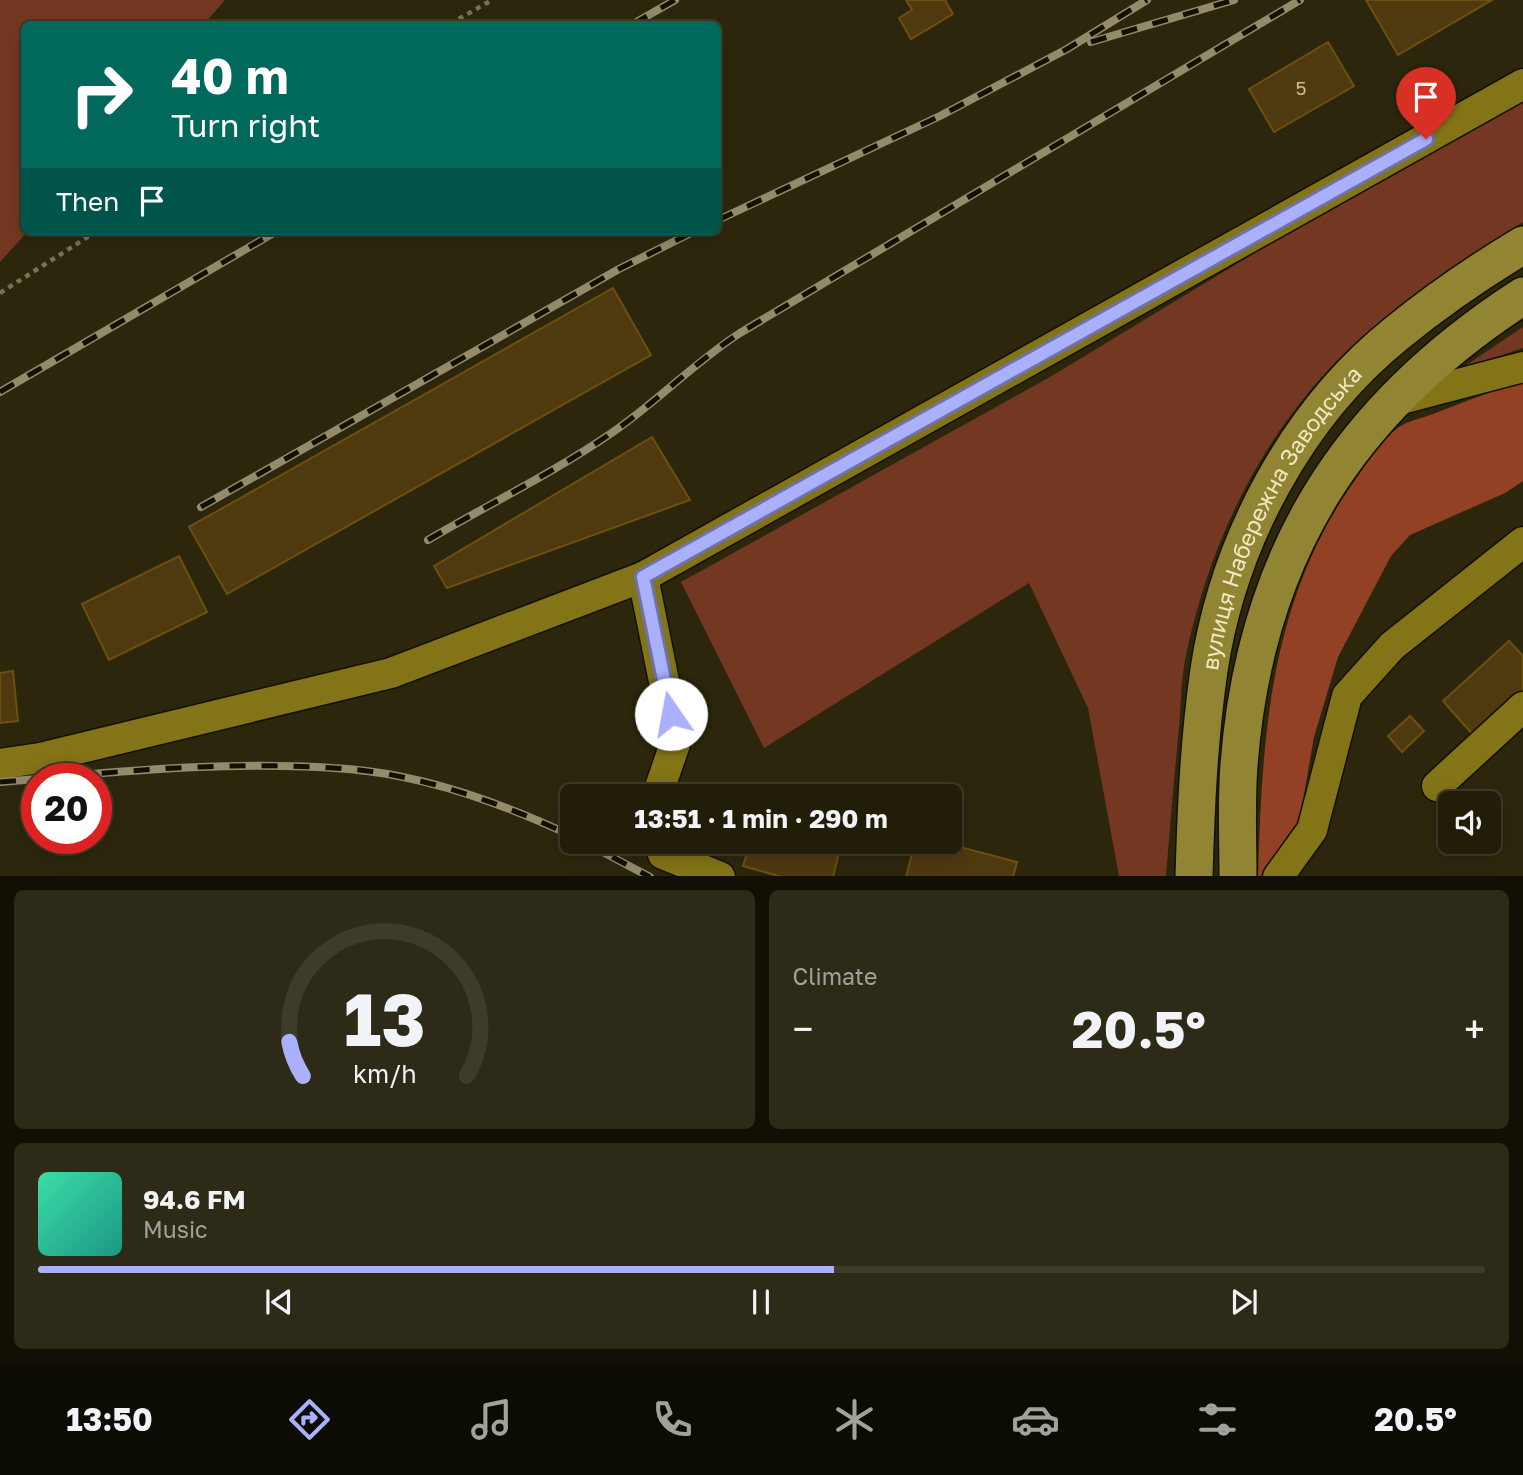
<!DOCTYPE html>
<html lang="en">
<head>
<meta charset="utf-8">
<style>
	:root { --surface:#211d09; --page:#2d2a17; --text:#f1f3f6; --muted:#a2a29c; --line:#3e3b2a; --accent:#aab0fc }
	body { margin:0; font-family:"Golos Text",sans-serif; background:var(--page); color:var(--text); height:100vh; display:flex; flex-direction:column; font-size:26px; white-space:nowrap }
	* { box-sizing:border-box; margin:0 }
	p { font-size:23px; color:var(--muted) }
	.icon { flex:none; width:38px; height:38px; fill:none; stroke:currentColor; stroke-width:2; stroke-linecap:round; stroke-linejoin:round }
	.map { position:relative; height:876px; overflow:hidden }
	.drawer { display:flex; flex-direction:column; gap:14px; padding:14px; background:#121005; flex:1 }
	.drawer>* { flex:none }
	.hud { position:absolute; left:21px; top:21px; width:700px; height:214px; border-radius:10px; box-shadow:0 4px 18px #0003,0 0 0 2px var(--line); background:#00695c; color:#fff; overflow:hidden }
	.controls { position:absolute; left:1438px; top:791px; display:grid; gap:14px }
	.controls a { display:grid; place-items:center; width:63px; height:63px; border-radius:10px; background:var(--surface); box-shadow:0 4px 18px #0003,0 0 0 2px var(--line); font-size:35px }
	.speed { position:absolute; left:21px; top:763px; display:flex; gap:14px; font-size:35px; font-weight:700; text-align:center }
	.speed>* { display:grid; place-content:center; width:91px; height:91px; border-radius:50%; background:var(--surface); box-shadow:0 4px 18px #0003,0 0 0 2px var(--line); line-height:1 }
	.speed .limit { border:10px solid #d22; background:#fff; color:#111 }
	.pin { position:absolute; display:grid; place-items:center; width:60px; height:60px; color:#fff; margin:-72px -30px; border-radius:50% 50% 50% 0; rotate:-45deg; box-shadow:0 0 7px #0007 }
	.pin .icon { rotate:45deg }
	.me { position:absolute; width:77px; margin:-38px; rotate:348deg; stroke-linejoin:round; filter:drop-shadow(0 0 5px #0008) }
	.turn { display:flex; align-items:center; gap:24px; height:147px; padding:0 35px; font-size:32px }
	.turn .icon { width:91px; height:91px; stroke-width:2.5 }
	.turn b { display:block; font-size:49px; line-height:60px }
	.then { display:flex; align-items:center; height:66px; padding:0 35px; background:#0003; gap:14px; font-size:26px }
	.big { font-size:52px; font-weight:700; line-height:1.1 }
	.drawer .tile { flex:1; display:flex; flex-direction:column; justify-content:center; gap:10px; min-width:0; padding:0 24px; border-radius:10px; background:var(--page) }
	.drawer .dial { align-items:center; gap:0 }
	.dial svg { height:182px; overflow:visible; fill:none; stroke:var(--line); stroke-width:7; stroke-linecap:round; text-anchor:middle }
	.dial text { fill:var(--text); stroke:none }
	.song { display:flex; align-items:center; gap:21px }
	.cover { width:84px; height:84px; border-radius:10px; background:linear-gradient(135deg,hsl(160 70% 55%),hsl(170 70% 35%)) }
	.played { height:7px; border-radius:4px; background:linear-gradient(90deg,var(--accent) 55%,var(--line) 55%) }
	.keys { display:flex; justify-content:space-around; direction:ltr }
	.heat { display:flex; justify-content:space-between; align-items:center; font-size:38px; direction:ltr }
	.drawer .tiles { flex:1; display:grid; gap:14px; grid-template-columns:1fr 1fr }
	.tile:last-child { grid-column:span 2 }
	.trip { position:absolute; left:560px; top:784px; width:402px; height:70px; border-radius:10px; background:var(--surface); box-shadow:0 4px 18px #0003,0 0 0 2px var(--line); font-weight:700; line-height:70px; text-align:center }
	.dock { display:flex; height:112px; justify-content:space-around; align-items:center; background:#0d0c04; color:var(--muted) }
	.dock .icon { width:49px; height:49px }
	.dock .active { color:var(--accent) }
	.dock b { font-size:32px; color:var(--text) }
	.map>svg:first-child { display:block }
	.green { fill:#743822 }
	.forest { fill:#924124 }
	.building { fill:#4f390f; stroke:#6e4f0f; stroke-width:2 }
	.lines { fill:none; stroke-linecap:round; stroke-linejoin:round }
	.minor-casing { stroke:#141000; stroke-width:33 }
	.major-casing { stroke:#141000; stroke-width:40 }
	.path { stroke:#797353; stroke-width:4.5; stroke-dasharray:5 5; stroke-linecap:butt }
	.minor { stroke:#837417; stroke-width:30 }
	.major { stroke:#918433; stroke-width:37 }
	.rail-casing { stroke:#928c6a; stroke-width:8 }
	.rail { stroke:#141000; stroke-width:5; stroke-dasharray:16; stroke-linecap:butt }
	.route-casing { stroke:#6e72a4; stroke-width:18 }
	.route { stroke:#aab0fc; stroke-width:12 }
	.labels { text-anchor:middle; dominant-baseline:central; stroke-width:7; stroke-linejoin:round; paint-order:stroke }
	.number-label { font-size:19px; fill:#c7bc93 }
	.street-label { font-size:23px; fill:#efe8bf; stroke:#141000 }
</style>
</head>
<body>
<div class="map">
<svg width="1523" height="877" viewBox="0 0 1523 877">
	<rect width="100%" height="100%" fill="#2c270c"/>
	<g class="green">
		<polygon points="0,0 225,0 204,24 24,24 24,231 28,231 0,262"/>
		<path d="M1523 100V222C1468 257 1412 293 1363 336 1268 420 1210 536 1185 660 1181 682 1181 706 1179 728 1174 778 1170 827 1166 876H1119L1088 708 1029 583 764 748 681 582 1050 377 1301 225Z"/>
		<polygon points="1523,327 1523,348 1459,370"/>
	</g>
	<path class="forest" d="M1523 380V481L1505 493 1410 535 1391 556 1338 657 1314 737 1290 876 1258 877C1262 735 1270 600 1355 480 1368 462 1380 441 1399 427 1408 421 1422 418 1433 414 1463 402 1493 391 1523 380Z"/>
	<g class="building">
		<polygon points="906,0 945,0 953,14 911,39 899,18 912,10"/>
		<polygon points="1366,0 1492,0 1398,55"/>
		<polygon points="1328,42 1354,86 1274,132 1249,89"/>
		<polygon points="613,288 651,355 227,594 189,527"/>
		<polygon points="652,437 690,500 447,588 434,566"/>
		<polygon points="179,556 207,612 109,660 82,604"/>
		<polygon points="1509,641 1523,656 1523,694 1475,737 1443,701"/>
		<polygon points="13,671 18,721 0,723 0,673"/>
		<polygon points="1410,716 1424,731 1402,752 1388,736"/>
		<polygon points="750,842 814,842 840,849 833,877 782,877 743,866"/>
		<polygon points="915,842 941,842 1017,862 1013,877 906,877"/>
	</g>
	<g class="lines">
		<defs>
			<g id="minor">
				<polyline points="1390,402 1523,367"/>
				<polyline points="643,577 676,741 657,796"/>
				<polyline points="0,764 40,758 391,673 643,577 1523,84"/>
				<polyline points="1437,786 1523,707"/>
				<polyline points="660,842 663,854 720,877"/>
				<polyline points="1278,877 1312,830 1347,696 1392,646 1523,542"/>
			</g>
			<g id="major">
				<path id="s1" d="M1194 877C1196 807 1199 739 1209 670 1228 543 1296 414 1397 333 1436 301 1480 271 1523 245"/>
				<path d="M1238 877C1238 840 1236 802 1239 765 1255 555 1348 409 1523 296"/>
			</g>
		</defs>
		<use href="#minor" class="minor-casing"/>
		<use href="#major" class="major-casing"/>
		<g class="path">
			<polyline points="450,24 492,0"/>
			<polyline points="0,293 97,231"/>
		</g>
		<use href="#minor" class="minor"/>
		<use href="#major" class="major"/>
		<defs>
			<g id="rail">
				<polyline points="633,24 675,0"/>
				<polyline points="1091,42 1234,0"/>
				<polyline points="718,220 940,116 1067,49 1147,0"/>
				<polyline points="0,392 277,231"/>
				<polyline points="201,507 619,269 695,231"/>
				<path d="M428 540C489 504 555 472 613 432 658 401 695 362 740 333L1300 0"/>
				<path d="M38 779C140 769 245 761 348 769 423 775 504 804 572 836"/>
				<polyline points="0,782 37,779"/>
				<polyline points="584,842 650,877"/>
			</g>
		</defs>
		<use href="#rail" class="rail-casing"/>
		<use href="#rail" class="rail"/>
	</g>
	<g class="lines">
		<defs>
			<polyline id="route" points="671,714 643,577 1426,139"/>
		</defs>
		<use href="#route" class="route-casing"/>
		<use href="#route" class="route"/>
	</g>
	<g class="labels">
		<g class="number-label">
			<text x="1301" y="87">5</text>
		</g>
		<g class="street-label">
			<text stroke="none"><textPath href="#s1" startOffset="378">вулиця Набережна Заводська</textPath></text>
		</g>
	</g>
</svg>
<div class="controls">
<a><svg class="icon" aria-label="sound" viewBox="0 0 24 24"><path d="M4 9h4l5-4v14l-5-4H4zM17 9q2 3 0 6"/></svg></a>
</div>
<div class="speed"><div class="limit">20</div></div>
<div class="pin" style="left:1426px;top:139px;background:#d93025"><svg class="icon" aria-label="arrive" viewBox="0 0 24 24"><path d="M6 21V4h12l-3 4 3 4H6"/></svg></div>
<svg class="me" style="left:671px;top:714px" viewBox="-20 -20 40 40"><circle r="19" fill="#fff"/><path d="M0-13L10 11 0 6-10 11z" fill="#aab0fc"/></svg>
<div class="trip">13:51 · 1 min · 290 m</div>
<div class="hud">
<div class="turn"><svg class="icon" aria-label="right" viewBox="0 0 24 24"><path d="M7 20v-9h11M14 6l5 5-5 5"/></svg><div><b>40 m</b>Turn right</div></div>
<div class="then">Then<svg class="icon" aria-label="arrive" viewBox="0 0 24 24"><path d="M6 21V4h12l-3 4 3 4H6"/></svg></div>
</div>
</div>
<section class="drawer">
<div class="tiles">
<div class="tile dial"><svg viewBox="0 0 100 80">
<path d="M14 69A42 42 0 1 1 86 69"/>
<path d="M14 69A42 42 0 0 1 8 54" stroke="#aab0fc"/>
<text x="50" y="56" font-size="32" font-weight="700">13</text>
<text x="50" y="72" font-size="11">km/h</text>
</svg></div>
<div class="tile"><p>Climate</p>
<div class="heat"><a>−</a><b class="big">20.5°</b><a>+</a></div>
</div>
<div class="tile">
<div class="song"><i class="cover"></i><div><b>94.6 FM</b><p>Music</p></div></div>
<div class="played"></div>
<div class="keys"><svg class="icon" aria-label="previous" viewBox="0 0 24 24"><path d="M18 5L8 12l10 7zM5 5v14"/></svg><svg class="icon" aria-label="pause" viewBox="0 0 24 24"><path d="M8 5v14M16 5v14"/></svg><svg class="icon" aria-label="next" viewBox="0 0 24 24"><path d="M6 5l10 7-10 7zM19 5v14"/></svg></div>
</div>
</div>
</section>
<nav class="dock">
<b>13:50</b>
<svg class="icon active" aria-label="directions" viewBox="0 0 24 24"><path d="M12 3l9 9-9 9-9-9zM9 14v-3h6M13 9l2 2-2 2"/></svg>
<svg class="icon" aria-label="music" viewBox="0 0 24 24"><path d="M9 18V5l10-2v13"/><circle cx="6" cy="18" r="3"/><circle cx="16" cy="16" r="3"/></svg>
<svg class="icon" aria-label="phone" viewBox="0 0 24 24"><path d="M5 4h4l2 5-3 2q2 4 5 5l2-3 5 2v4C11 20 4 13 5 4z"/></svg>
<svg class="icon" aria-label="climate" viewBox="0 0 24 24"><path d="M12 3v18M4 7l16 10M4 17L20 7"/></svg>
<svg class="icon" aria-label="car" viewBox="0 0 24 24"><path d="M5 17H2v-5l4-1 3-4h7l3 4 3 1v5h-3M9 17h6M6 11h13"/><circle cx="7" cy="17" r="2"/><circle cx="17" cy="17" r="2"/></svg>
<svg class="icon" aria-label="filters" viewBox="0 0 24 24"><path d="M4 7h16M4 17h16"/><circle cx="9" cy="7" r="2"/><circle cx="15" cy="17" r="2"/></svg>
<b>20.5°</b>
</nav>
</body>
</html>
